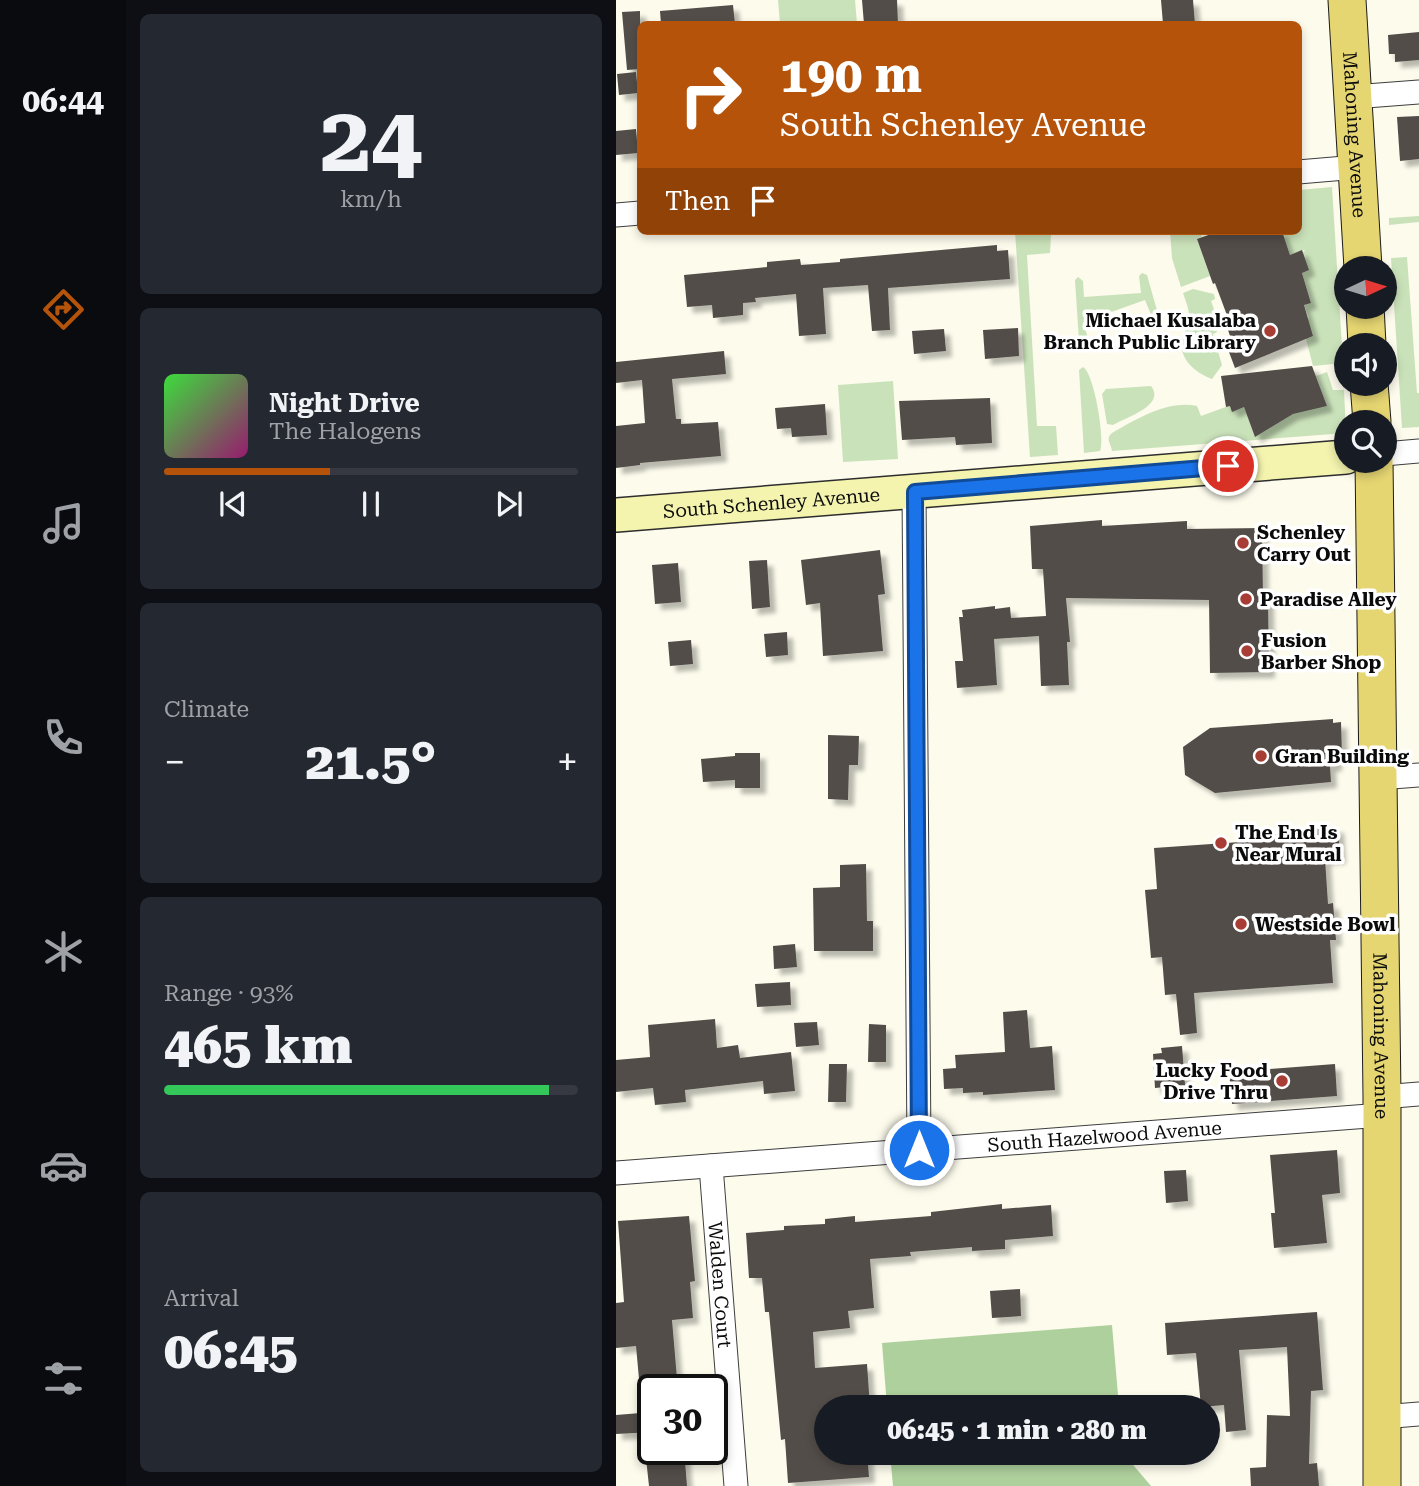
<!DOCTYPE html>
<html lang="en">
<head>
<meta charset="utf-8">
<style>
	:root { --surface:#171b24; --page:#242831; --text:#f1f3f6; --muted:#9ea1a6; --line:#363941; --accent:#b45309 }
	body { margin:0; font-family:"Roboto Serif",serif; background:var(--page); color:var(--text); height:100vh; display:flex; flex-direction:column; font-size:26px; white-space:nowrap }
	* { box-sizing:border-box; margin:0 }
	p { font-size:23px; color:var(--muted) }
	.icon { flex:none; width:38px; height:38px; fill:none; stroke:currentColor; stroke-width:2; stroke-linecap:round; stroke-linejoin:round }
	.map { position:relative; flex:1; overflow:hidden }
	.details { display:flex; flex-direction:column; gap:14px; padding:14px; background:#0d0f14; width:490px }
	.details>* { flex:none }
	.guide { position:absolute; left:21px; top:21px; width:665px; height:214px; border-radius:10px; box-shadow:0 4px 10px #0003; background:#b45309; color:#fff; overflow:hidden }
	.needle { width:46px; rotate:86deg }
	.controls { position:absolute; left:718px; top:256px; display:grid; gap:14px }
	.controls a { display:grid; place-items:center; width:63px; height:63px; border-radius:50%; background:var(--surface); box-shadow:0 4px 10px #0003; font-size:35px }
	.speed { position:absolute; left:21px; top:1374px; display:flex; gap:14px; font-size:35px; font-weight:700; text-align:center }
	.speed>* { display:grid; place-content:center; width:91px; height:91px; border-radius:50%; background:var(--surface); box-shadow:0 4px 10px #0003; line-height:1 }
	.speed .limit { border:4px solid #111; border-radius:10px; background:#fff; color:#111 }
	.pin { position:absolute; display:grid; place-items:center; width:60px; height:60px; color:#fff; margin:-30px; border:4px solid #fff; border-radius:50%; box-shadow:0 2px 7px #0007 }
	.me { position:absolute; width:77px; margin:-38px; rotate:0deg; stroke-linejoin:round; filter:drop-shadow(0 0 5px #0008) }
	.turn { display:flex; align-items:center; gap:24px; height:147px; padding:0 28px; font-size:32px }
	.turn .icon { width:91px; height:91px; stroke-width:2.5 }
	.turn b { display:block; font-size:49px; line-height:60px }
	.then { display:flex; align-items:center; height:66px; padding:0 28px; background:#0003; gap:14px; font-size:26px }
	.big { font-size:52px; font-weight:800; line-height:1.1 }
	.details .card { flex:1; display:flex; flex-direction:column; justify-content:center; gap:10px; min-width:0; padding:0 24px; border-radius:10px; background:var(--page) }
	.details .dial { align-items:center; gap:0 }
	.dial b { font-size:91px; line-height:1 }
	.song { display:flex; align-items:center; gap:21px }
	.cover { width:84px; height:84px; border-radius:10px; background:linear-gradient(135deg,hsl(120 70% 55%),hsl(320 70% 35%)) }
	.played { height:7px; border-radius:4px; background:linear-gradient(90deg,var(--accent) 40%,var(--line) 40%) }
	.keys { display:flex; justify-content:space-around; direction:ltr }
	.heat { display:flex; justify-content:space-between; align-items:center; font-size:38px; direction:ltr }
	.charge { height:10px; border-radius:5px; background:linear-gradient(90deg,#34c759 93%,var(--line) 0) }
	.trip { position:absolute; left:198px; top:1395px; width:406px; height:70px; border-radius:35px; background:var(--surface); box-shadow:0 4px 10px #0003; font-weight:800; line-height:70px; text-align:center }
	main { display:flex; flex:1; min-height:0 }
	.tabs { display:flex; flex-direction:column; width:126px; justify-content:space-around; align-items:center; background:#090b0e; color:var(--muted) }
	.tabs .icon { width:49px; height:49px }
	.tabs .on { color:var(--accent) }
	.tabs b { font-size:32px; color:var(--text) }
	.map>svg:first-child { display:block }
	.green { fill:#cae2ba }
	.forest { fill:#aed09c }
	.building { fill:#524d49; filter:url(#shadow) }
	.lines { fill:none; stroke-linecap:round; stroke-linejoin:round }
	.street-casing { stroke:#3e3e3e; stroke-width:25 }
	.secondary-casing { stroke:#2d2d2d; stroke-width:36 }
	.primary-casing { stroke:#1c1c1c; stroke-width:39 }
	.street { stroke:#fff; stroke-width:23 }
	.secondary { stroke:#f4f4af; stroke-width:33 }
	.primary { stroke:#e6d672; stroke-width:37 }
	.route-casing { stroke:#114b97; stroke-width:18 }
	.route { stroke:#1a73e8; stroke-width:12 }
	.poi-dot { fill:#a83d36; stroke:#fff; stroke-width:2.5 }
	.labels { text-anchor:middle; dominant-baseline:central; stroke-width:7; stroke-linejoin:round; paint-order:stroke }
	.street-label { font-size:19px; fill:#0b0b0b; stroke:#fff }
	.poi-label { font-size:19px; font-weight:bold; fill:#0b0b0b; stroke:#fff; text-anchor:start }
</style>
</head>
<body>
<main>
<nav class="tabs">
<b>06:44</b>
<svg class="icon on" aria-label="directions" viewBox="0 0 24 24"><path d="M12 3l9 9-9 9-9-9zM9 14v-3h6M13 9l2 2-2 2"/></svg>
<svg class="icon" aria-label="music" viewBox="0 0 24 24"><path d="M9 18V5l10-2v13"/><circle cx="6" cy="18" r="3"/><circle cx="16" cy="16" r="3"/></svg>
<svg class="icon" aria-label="phone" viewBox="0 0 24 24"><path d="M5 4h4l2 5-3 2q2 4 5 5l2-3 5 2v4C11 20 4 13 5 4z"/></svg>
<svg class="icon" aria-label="climate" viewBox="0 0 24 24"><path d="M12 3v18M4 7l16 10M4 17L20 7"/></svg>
<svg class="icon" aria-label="car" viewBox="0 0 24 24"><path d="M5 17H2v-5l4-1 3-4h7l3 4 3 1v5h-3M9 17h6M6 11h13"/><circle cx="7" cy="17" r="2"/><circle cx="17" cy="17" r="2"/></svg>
<svg class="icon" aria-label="filters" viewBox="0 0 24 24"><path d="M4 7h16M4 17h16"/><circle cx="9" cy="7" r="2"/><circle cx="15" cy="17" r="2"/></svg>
</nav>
<section class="details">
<div class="card dial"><b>24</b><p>km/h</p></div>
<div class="card">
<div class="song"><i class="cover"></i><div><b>Night Drive</b><p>The Halogens</p></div></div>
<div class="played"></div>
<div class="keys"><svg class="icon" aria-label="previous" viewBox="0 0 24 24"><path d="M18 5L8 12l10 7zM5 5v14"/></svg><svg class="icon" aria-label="pause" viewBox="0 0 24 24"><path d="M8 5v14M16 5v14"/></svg><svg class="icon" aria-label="next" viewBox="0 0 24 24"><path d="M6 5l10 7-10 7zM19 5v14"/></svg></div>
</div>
<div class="card"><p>Climate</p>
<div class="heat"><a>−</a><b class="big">21.5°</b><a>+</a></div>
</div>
<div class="card"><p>Range · 93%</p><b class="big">465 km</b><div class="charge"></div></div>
<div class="card"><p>Arrival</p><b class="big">06:45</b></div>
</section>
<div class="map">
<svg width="803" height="1486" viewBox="0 0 803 1486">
	<defs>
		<filter id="shadow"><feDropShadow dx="6" dy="6" stdDeviation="2" flood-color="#0004"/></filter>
	</defs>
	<rect width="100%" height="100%" fill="#fcfbec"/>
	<g class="green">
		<polygon points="162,0 239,0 241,24 164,24"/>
		<polygon points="716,187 727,363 697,366 690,339 691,320 693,318 688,305 695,302 686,273 686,252 689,251 688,250 674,255 666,231 682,231 683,190"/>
		<polygon points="803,216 803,222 773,225 773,218"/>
		<polygon points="399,231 496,231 435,235 434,253 411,255 421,426 440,426 442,455 414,457"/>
		<polygon points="554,231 584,231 586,237 581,239 594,276 565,287 556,258"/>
		<polygon points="791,257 801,393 803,393 803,427 786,428 775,258"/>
		<polygon points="526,273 531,275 542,314 536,317 529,300 467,322 471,335 468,342 463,341 459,280 462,277 467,281 468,297 525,293 523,276"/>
		<path d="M577 289 598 294 599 299 595 301 600 315 596 317 601 332 597 334 606 365 596 379C579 373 560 357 567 336 569 331 572 327 573 320 574 311 570 302 567 293Z"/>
		<path d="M467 367C478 373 489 439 484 451L468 453 463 370Z"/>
		<path d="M711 372 717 390H728L730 433 496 451C495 443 489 439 496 433 521 419 551 400 581 406L585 416 626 401 639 436 681 411 711 406 700 376Z"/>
		<polygon points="277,381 282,459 227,462 222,385"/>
		<path d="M535 386C550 405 511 417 497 425L491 424 486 394 490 389Z"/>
	</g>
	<g class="forest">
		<polygon points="496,1325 503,1407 271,1407 266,1343"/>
		<polygon points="274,1453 507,1453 535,1486 277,1486"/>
	</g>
	<g class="building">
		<polygon points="246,0 281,0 282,24 248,24"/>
		<polygon points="545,0 577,0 579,24 547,24"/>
		<polygon points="117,5 119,24 45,24 44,11"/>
		<polygon points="24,11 24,69 11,70 6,12"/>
		<polygon points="803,32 803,60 779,62 779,54 773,54 772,35"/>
		<polygon points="20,72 22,93 3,95 1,74"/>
		<polygon points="803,116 803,159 784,161 781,117"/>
		<polygon points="20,129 22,153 0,155 0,131"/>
		<polygon points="604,231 666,231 674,255 686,250 693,270 686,273 695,303 688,305 697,336 619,368 610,344 616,342 611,327 615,326 599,283 597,284 581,239"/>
		<polygon points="381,245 381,251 392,250 394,279 272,288 274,330 256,331 252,285 207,288 210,334 183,336 180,294 139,298 140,302 127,303 127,315 97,318 96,305 71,307 68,275 151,267 151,262 184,259 185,265 224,262 224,259"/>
		<polygon points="402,328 403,356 369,359 367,330"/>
		<polygon points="328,329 330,351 298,354 296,331"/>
		<polygon points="108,351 110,374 56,379 60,419 65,419 65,424 102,422 105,456 24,463 24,465 0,468 0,426 29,423 26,380 0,383 0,362"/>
		<polygon points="696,366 711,406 677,414 639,437 628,407 616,412 614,406 610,407 605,376"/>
		<polygon points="374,398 376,443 340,445 339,437 286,440 283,401"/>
		<polygon points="209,404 211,435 176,437 175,428 161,429 159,408"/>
		<polygon points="486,520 486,526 571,521 571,529 646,528 647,597 652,597 653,672 594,673 593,600 450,598 454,642 451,642 453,685 425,686 423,636 378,639 381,685 341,688 339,661 347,661 343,617 347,617 346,610 379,606 379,609 394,607 395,618 430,616 427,569 416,569 414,526"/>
		<polygon points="264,550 269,594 262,595 267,651 207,656 204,603 190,605 185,560"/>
		<polygon points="151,560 154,607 136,609 133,561"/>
		<polygon points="62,563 65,602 39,604 36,565"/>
		<polygon points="171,632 172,655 150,657 148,634"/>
		<polygon points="75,640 77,664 54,666 52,642"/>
		<polygon points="717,719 717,723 725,722 726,756 720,756 720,765 714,766 715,782 599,793 569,775 567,747 594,728"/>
		<polygon points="212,735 243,736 242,765 233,765 232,800 212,799"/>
		<polygon points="119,753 144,753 144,788 119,788 119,780 87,782 85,759 119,756"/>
		<polygon points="722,827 724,858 709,859 712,904 717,903 720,940 714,940 717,983 578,993 581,1033 564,1035 560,994 549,995 546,957 535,958 529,890 541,889 538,848 653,840 653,835 697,832 697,829"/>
		<polygon points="250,864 251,921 257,921 257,951 198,951 197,888 224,887 224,865"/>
		<polygon points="179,944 181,967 158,969 157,946"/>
		<polygon points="174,982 175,1005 141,1007 139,984"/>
		<polygon points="411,1010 414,1048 436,1046 439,1090 367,1095 367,1092 347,1093 347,1088 328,1089 327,1069 340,1068 339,1055 389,1052 387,1012"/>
		<polygon points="99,1019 101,1048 122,1045 124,1058 175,1052 179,1091 148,1094 147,1081 69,1090 70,1102 39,1105 37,1088 0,1092 0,1060 34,1057 32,1025"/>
		<polygon points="201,1022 203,1045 180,1047 178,1023"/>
		<polygon points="253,1024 270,1025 270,1062 252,1062"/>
		<polygon points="566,1046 569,1085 539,1088 537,1054 546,1053 545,1048"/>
		<polygon points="213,1064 231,1064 230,1102 212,1102"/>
		<polygon points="719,1064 721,1096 616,1104 613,1072"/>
		<polygon points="721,1150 724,1193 706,1195 711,1243 658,1248 655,1213 659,1213 654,1155"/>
		<polygon points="570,1170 572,1201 550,1203 548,1171"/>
		<polygon points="386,1204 386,1209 435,1205 437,1236 389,1240 389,1249 356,1251 356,1247 294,1252 295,1256 254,1259 258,1308 232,1311 234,1328 197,1332 199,1368 251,1364 254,1407 210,1407 210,1452 251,1452 253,1477 172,1483 169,1439 165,1440 153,1312 149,1312 146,1278 133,1278 130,1233 168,1230 168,1226 209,1224 209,1219 239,1216 239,1222 315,1216 315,1212"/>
		<polygon points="73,1216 79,1281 74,1282 77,1318 56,1320 62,1390 24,1390 20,1346 0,1348 0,1303 8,1302 2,1221"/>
		<polygon points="404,1289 405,1316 376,1318 374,1291"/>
		<polygon points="701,1312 707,1390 695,1391 693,1464 701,1463 703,1486 635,1486 634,1468 650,1467 651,1415 674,1416 671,1347 623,1350 630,1430 610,1432 608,1405 585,1407 580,1353 551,1355 549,1323"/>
		<polygon points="37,1412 37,1432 0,1434 0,1415"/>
		<polygon points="29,1449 68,1449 71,1486 33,1486"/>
	</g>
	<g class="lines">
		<defs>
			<g id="street">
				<polyline points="737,97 803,92"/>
				<polyline points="682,172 741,167"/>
				<polyline points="0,215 24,213"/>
				<polyline points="768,454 803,451"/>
				<polyline points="298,492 303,1150"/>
				<polyline points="763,778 803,775"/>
				<polyline points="766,1097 803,1094"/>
				<path id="s1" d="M95 1166 120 1486"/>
				<path id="s2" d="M0 1173 766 1115"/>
				<polyline points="766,1417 803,1414"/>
			</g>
			<g id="secondary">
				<path id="s3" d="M0 515 730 457"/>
			</g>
			<g id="primary">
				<path id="s4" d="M731 0 747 268"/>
				<polyline points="749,306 751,345"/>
				<polyline points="753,383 756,422"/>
				<path id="s5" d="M758 460 766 1097V1486"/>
			</g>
		</defs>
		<use href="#street" class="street-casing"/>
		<use href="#secondary" class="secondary-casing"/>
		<use href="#primary" class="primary-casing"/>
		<use href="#street" class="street"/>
		<use href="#secondary" class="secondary"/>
		<use href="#primary" class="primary"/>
	</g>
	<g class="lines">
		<defs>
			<polyline id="route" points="303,1150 299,492 612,466"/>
		</defs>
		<use href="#route" class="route-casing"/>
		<use href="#route" class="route"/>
	</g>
	<g class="poi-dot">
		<circle cx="654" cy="331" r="7"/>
		<circle cx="627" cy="543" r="7"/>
		<circle cx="630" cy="599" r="7"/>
		<circle cx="631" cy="651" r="7"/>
		<circle cx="645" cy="756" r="7"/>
		<circle cx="605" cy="843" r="7"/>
		<circle cx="625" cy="924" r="7"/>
		<circle cx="666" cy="1081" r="7"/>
	</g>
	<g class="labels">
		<g class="street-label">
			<text stroke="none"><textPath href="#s4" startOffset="135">Mahoning Avenue</textPath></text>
			<text stroke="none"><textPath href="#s3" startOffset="156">South Schenley Avenue</textPath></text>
			<text stroke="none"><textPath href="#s5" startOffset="576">Mahoning Avenue</textPath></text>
			<text stroke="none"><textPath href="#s2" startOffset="490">South Hazelwood Avenue</textPath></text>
			<text stroke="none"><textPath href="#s1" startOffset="119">Walden Court</textPath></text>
		</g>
		<g class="poi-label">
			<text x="640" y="320" text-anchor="end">Michael Kusalaba<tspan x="640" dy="22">Branch Public Library</tspan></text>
			<text x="641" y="532">Schenley<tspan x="641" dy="22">Carry Out</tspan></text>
			<text x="644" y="599">Paradise Alley</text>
			<text x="645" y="640">Fusion<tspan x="645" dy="22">Barber Shop</tspan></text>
			<text x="659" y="756">Gran Building</text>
			<text x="619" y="832">The End Is<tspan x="619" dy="22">Near Mural</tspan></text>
			<text x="639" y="924">Westside Bowl</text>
			<text x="652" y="1070" text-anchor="end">Lucky Food<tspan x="652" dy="22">Drive Thru</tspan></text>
		</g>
	</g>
</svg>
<div class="controls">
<a><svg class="needle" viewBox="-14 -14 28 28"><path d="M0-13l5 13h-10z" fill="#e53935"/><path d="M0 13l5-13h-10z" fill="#9ea1a6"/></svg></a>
<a><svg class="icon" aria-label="sound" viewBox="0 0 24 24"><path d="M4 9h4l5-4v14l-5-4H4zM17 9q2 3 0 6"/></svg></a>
<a><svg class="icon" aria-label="search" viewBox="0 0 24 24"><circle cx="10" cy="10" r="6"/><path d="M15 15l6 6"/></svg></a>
</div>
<div class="speed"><div class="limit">30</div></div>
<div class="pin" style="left:612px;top:466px;background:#d93025"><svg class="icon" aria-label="arrive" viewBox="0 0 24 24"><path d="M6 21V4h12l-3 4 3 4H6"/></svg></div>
<svg class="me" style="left:303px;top:1150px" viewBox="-20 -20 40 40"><circle r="17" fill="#1a73e8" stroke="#fff" stroke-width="3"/><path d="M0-11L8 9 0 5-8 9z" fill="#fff"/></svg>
<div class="trip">06:45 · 1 min · 280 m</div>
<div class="guide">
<div class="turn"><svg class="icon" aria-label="right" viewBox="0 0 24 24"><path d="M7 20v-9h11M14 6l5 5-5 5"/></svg><div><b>190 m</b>South Schenley Avenue</div></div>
<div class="then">Then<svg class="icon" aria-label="arrive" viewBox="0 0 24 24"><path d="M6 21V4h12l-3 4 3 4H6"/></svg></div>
</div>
</div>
</main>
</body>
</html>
